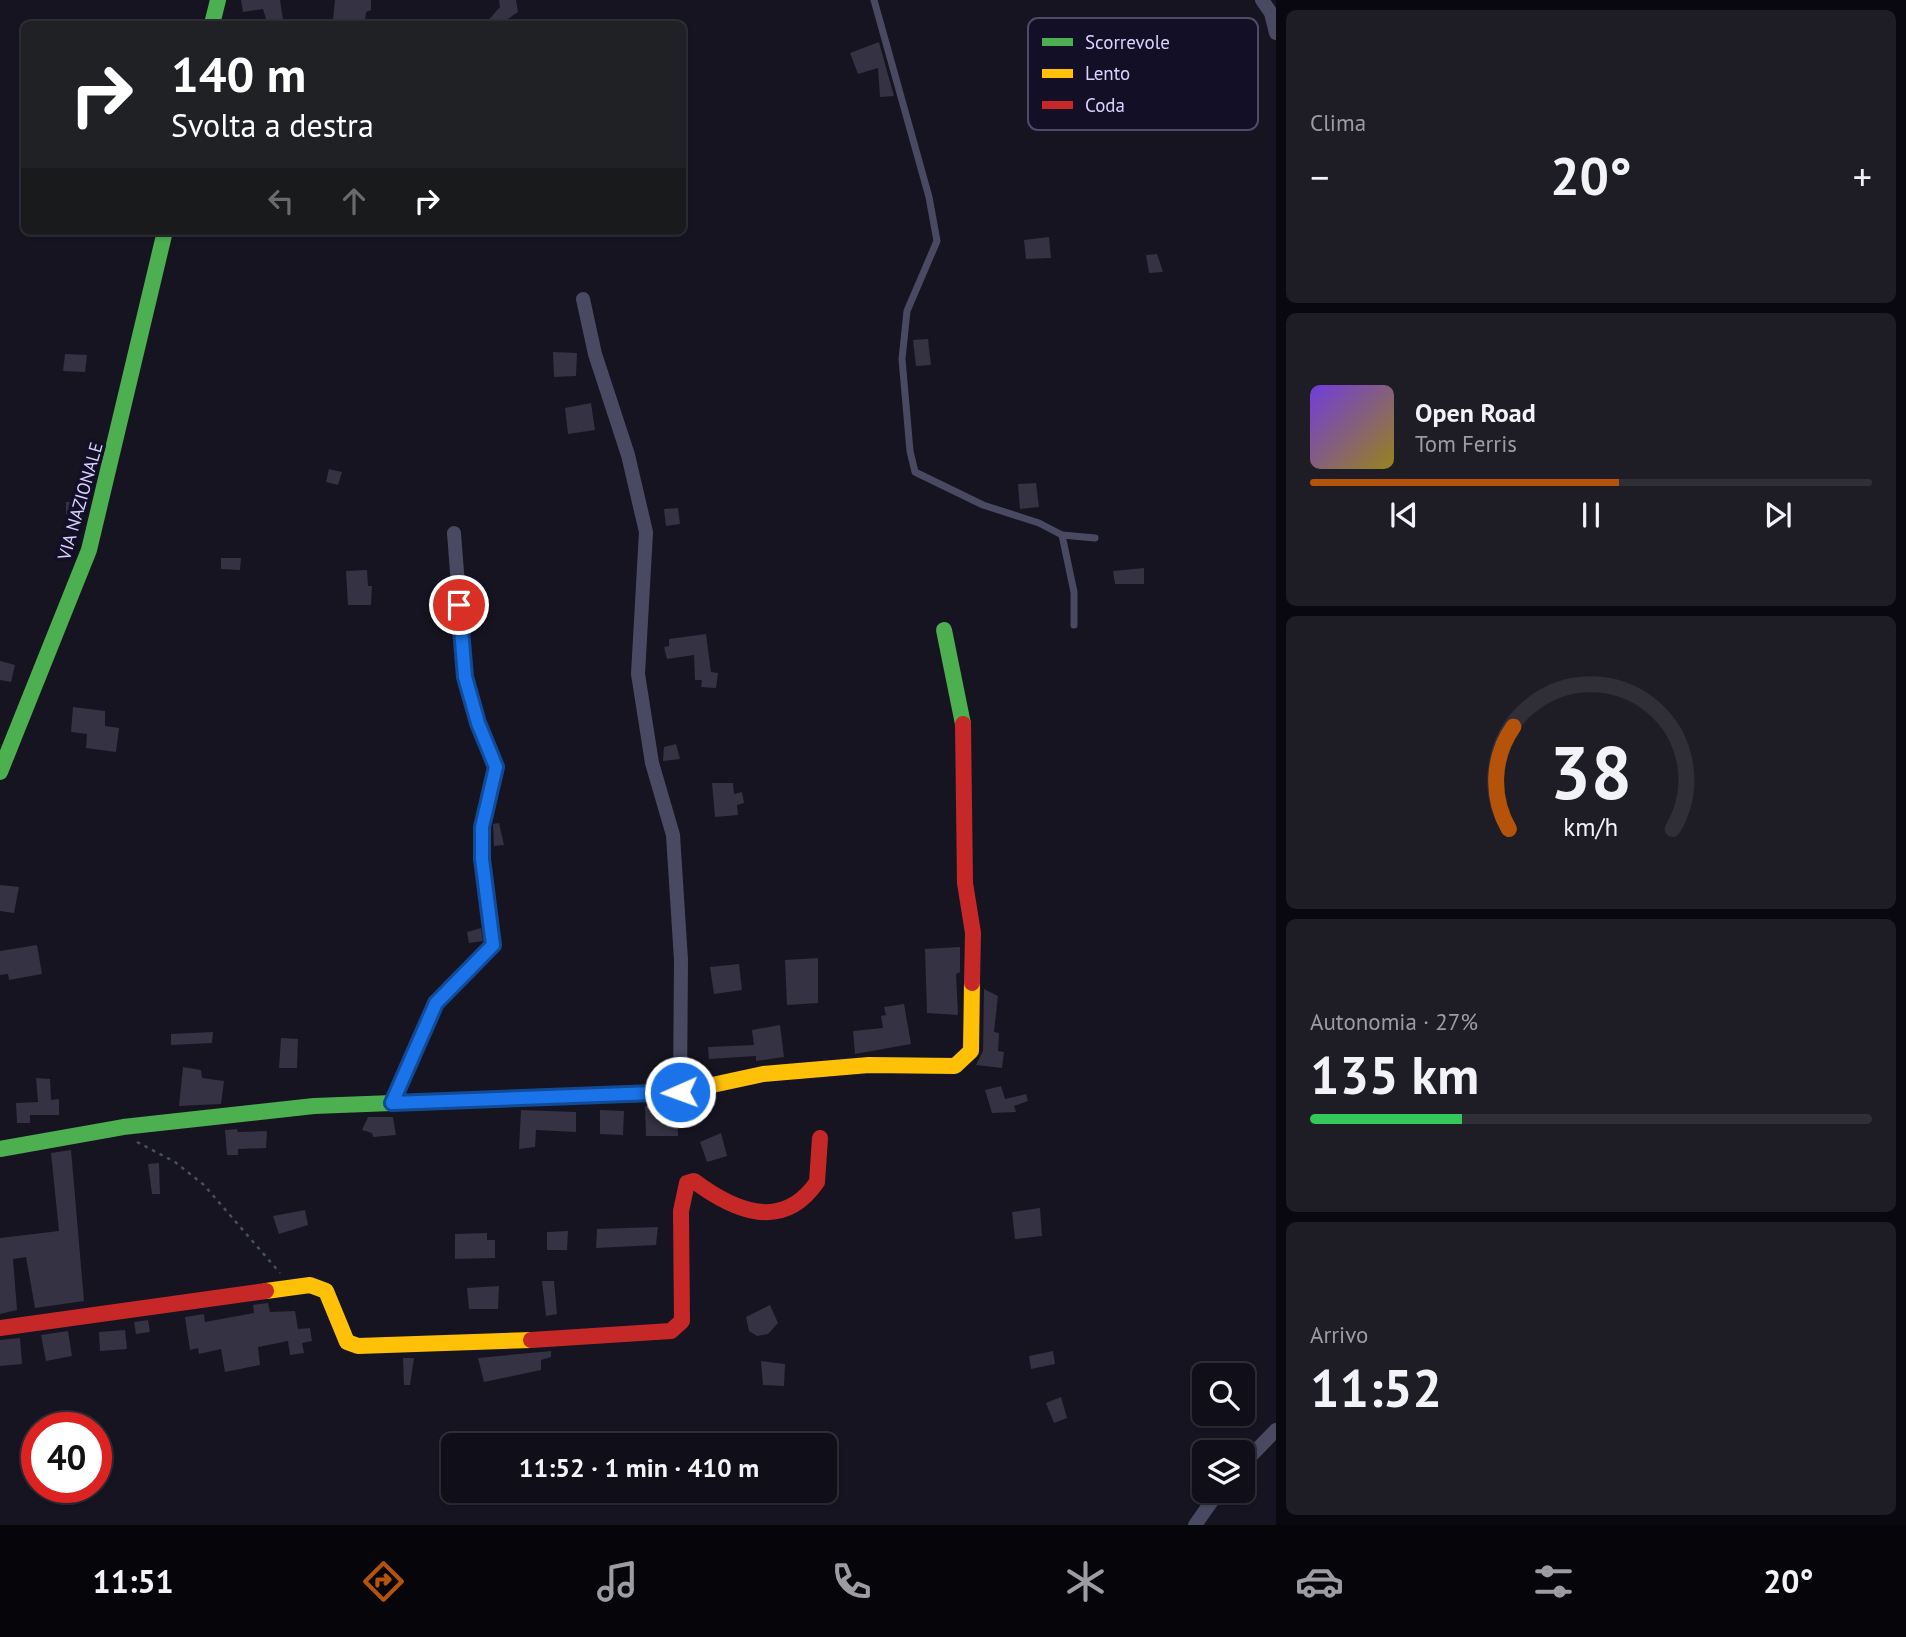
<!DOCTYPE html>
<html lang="it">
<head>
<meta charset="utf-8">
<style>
	:root { --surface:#100f19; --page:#1e1d26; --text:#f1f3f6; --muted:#9c9ca2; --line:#302f38; --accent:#b45309 }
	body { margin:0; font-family:"PT Sans",sans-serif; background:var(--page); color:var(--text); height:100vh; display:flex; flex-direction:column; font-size:26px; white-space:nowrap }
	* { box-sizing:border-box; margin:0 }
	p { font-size:23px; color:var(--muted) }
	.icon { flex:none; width:38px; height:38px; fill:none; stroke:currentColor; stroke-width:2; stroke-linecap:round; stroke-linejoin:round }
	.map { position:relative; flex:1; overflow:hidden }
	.side { display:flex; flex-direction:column; gap:10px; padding:10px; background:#09080e; width:630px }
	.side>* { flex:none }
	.top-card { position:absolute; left:21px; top:21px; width:665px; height:214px; border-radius:10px; box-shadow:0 2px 5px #0004,0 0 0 2px var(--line); background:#202124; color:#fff; overflow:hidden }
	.fabs { position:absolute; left:1192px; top:1363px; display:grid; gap:14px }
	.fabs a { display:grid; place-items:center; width:63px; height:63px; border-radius:10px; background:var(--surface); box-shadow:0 2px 5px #0004,0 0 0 2px var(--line); font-size:35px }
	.speed { position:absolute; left:21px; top:1412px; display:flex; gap:14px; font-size:35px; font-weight:700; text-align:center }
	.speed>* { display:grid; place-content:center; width:91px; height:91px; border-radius:50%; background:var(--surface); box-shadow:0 2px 5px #0004,0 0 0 2px var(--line); line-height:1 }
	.speed .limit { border:10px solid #d22; background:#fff; color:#111 }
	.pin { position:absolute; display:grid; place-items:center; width:60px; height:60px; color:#fff; margin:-30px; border:4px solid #fff; border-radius:50%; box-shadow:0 2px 7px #0007 }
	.me { position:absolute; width:77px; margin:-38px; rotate:268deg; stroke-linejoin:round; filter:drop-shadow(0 0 5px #0008) }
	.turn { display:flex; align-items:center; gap:24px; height:147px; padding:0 35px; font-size:32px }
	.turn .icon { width:91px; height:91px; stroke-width:2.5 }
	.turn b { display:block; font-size:49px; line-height:60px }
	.lanes { display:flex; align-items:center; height:66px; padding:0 35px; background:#0003; justify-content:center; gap:35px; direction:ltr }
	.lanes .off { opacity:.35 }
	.big { font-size:52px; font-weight:700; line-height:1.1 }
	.side .card { flex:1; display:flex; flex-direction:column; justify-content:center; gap:10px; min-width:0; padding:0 24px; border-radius:10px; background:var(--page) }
	.side .dial { align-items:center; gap:0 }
	.dial svg { height:182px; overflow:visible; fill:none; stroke:var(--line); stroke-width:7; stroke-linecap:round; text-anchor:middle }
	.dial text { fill:var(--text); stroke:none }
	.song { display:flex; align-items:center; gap:21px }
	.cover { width:84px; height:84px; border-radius:10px; background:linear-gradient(135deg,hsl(260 70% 55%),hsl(50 70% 35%)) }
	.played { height:7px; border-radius:4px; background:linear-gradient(90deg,var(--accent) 55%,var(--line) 55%) }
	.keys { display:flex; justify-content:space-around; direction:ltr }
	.heat { display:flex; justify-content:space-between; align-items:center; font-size:38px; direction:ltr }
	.charge { height:10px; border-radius:5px; background:linear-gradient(90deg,#34c759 27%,var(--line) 0) }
	.trip { position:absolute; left:441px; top:1433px; width:396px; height:70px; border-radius:10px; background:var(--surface); box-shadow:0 2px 5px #0004,0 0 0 2px var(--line); font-weight:700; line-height:70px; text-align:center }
	.menu { display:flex; height:112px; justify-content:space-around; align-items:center; background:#06060a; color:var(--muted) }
	.menu .icon { width:49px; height:49px }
	.menu .selected { color:var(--accent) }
	.menu b { font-size:32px; color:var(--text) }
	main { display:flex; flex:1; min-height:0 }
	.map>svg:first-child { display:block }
	.building { fill:#343243 }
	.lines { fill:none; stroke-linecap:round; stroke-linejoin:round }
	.path { stroke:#44505f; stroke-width:2.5; stroke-dasharray:3.5 5; stroke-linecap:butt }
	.lane { stroke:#4a4962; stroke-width:7 }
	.street { stroke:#4a4962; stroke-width:14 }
	.fast { stroke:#4caf50; stroke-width:16 }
	.slow { stroke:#ffc107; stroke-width:16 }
	.jam { stroke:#c62828; stroke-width:16 }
	.route-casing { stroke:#114b97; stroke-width:18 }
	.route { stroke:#1a73e8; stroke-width:12 }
	.labels { text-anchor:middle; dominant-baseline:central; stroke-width:7; stroke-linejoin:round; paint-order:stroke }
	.street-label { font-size:18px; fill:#d9d4ff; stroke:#130f26 }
	.key { fill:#130f26; stroke:#4e4a67; stroke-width:2 }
	.key-label { font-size:19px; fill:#d9d4ff }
</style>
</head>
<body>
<main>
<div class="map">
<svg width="1276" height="1525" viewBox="0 0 1276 1525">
	<rect width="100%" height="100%" fill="#161421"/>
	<g class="building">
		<polygon points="241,0 280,0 283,20 267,22 263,9 243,12"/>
		<polygon points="335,0 371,0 371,10 366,12 365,21 333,20"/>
		<polygon points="499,0 516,0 518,12 501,24 485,24 500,7"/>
		<polygon points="879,42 890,82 894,96 880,97 878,68 858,74 850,53"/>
		<polygon points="1049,237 1051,258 1026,259 1024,240"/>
		<polygon points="1157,254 1163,272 1149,273 1146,255"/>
		<polygon points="928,339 931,365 916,366 913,340"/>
		<polygon points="553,352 577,353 576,376 554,377"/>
		<polygon points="65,354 87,355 85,372 63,371"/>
		<polygon points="591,403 595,430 568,434 565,408"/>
		<polygon points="329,469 342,472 338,485 326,482"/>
		<polygon points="1036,483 1039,507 1020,509 1018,484"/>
		<polygon points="66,502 86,502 84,517 66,514"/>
		<polygon points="678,508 680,524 666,526 664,509"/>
		<polygon points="221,558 241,558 240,570 221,569"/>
		<polygon points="1144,568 1144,584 1115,584 1113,571"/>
		<polygon points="367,570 368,586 372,586 371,605 348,605 346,571"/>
		<polygon points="706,634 711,672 718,673 716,688 701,687 702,680 695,680 694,655 667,659 664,647 669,646 669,639"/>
		<polygon points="0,661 15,665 11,682 0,680"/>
		<polygon points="73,707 105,711 105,726 119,728 116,752 86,748 87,734 71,732"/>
		<polygon points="676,744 680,759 663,761 664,747"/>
		<polygon points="712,783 733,783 734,794 742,792 744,803 737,805 738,815 715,817"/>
		<polygon points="499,823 504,845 494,846 493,824"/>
		<polygon points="0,885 19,887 14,913 0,911"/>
		<polygon points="481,928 483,941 469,943 467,932"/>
		<polygon points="37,945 42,974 9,980 8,974 0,975 0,951"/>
		<polygon points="960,947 960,972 956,974 958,1015 927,1013 925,949"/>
		<polygon points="818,958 818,1003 787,1005 785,960"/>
		<polygon points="739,964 742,990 714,994 710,967"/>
		<polygon points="984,989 998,996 994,1032 999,1033 998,1051 1004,1052 1002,1068 976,1065 983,1051"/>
		<polygon points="904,1004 911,1044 855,1054 853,1031 883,1028 881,1016 886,1015 884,1007"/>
		<polygon points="780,1025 784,1057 756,1061 756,1056 709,1059 708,1047 754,1045 752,1030"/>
		<polygon points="213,1032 212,1043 171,1045 171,1034"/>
		<polygon points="281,1038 298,1039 297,1068 279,1068"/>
		<polygon points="183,1067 201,1070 202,1078 224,1081 221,1104 179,1106"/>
		<polygon points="36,1078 50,1079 51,1100 59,1099 59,1115 30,1115 30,1123 17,1123 16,1103 38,1102"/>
		<polygon points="1001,1086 1005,1099 1026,1094 1028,1101 1014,1106 1016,1112 992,1113 985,1090"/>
		<polygon points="677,1104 678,1136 646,1136 645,1106"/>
		<polygon points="521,1110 576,1112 576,1132 536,1130 535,1147 519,1149"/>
		<polygon points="600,1110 624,1111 623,1135 600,1134"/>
		<polygon points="368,1117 393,1117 396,1135 373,1137 372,1133 362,1130"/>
		<polygon points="237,1129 238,1132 267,1131 266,1148 238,1149 238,1155 227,1155 225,1130"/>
		<polygon points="721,1133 727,1156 707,1162 700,1142"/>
		<polygon points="71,1150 84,1301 35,1308 26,1257 13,1259 17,1310 0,1314 0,1238 59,1231 51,1153"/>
		<polygon points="159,1163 160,1194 152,1194 148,1164"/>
		<polygon points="1040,1208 1042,1236 1015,1239 1012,1212"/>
		<polygon points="305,1210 308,1225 279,1234 273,1216"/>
		<polygon points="658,1227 656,1245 596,1248 597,1229"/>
		<polygon points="568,1231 567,1250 547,1250 547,1232"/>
		<polygon points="487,1233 487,1240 495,1240 495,1258 455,1259 455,1234"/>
		<polygon points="542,1281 554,1281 557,1314 546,1316"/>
		<polygon points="499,1286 498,1309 469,1309 467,1288"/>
		<polygon points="268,1303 270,1312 295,1311 298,1329 310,1328 312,1341 302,1343 304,1353 290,1355 288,1341 258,1347 260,1365 225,1372 221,1349 199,1354 198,1348 190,1350 185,1317 204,1314 205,1322 254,1313 253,1305"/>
		<polygon points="770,1305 778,1323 768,1334 757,1336 749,1331 746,1317"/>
		<polygon points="148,1320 150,1332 136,1334 134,1322"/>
		<polygon points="125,1330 127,1349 100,1351 99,1332"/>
		<polygon points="68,1331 72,1356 46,1361 41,1335"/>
		<polygon points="20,1338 22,1364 0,1366 0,1340"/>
		<polygon points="551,1351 551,1357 541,1360 541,1370 484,1382 478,1358"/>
		<polygon points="1053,1351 1055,1364 1031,1369 1029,1356"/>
		<polygon points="403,1358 414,1358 410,1385 404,1385"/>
		<polygon points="761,1361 785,1364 784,1386 763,1385"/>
		<polygon points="1061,1397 1067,1418 1054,1423 1046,1403"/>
	</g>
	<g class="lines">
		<polyline class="path" points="137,1142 175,1162 204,1185 280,1273"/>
		<g class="lane">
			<polyline points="874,0 929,197 937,241 907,311 902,359 910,451 915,472 983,505 1039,523 1062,535 1074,592 1074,625"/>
			<polyline points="1062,535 1095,538"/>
		</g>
		<g class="street">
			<polyline points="1262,0 1271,13 1276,33"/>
			<polyline points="583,299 595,354 628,455 646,532 638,674 652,763 673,835 681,960 680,1092"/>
			<polyline points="392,1103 436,1003 493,945 482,859 482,827 496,767 478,723 465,677 454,533"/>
			<polyline points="1242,1465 1276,1430"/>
			<polyline points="1195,1525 1219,1491"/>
		</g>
		<g class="fast">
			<polyline points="212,24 218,0"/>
			<polyline points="944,630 963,724"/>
			<polyline points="0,772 89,550 165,231"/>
			<polyline points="0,1149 123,1127 314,1106 629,1094"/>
		</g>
		<g class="slow">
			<polyline points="629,1094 680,1092 763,1074 869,1065 955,1066 971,1051 972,983"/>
			<polyline points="266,1291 310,1285 326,1291 347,1342 358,1346 531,1340"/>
		</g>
		<g class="jam">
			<polyline points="963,724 965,883 973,933 972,983"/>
			<polyline points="0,1328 266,1291"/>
			<path d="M531 1340 671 1331 682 1321 681 1211 687 1183 694 1181C733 1210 782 1233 817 1182L820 1138"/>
		</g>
	</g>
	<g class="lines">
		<defs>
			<polyline id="route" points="459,605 465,677 478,723 496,767 482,827 482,859 493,945 436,1003 392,1103 680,1092"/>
		</defs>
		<use href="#route" class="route-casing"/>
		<use href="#route" class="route"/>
	</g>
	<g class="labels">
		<g class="street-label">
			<text transform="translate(80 501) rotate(-74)">VIA NAZIONALE</text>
		</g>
	</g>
	<rect x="1028" y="18" width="230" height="112" rx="10" class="key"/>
	<rect x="1042" y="38" width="31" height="8" fill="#4caf50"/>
	<rect x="1042" y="69" width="31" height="9" fill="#ffc107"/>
	<rect x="1042" y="101" width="31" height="8" fill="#c62828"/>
	<g class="key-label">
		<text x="1085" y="49">Scorrevole</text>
		<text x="1085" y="80">Lento</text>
		<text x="1085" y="112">Coda</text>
	</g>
</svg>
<div class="fabs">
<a><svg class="icon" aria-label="search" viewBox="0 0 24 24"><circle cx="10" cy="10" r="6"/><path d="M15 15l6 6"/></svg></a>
<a><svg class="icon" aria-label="layers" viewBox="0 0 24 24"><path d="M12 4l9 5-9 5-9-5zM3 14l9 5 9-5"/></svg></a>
</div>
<div class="speed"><div class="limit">40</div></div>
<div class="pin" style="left:459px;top:605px;background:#d93025"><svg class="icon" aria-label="arrive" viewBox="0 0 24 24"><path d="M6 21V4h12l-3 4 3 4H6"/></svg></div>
<svg class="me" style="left:680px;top:1092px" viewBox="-20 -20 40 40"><circle r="17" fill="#1a73e8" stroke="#fff" stroke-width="3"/><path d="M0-11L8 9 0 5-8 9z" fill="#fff"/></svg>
<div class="trip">11:52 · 1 min · 410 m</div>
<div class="top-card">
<div class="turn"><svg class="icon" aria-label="right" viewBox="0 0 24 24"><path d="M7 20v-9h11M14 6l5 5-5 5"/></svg><div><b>140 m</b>Svolta a destra</div></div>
<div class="lanes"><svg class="icon off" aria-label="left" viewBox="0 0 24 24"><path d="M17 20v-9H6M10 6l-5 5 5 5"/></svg><svg class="icon off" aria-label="ahead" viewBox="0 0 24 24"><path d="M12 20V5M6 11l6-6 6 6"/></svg><svg class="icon" aria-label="right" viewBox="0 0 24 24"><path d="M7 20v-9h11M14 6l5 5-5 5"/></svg></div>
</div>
</div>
<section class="side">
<div class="card"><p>Clima</p>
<div class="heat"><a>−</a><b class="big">20°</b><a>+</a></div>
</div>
<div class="card">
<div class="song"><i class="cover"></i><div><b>Open Road</b><p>Tom Ferris</p></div></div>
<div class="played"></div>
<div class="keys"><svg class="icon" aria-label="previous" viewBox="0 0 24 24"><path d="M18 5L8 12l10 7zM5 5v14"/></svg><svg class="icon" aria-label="pause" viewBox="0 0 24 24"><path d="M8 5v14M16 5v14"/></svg><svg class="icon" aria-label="next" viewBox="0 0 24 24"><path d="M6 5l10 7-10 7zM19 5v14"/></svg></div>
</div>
<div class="card dial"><svg viewBox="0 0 100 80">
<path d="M14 69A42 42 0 1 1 86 69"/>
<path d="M14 69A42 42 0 0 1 16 24" stroke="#b45309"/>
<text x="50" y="56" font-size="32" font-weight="700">38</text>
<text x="50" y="72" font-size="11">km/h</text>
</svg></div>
<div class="card"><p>Autonomia · 27%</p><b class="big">135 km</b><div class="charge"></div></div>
<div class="card"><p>Arrivo</p><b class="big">11:52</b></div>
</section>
</main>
<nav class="menu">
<b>11:51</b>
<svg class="icon selected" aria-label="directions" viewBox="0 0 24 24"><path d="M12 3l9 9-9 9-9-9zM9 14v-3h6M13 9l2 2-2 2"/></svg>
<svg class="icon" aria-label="music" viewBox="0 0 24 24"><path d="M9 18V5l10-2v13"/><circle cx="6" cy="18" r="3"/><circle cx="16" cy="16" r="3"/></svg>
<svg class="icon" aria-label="phone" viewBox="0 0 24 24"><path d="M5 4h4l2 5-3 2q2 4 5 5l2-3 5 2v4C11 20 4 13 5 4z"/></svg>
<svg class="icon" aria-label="climate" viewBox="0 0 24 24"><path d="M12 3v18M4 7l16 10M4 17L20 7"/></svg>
<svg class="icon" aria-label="car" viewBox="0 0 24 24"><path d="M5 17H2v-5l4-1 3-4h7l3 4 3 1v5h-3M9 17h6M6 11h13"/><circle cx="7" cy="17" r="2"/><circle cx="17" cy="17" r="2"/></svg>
<svg class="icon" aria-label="filters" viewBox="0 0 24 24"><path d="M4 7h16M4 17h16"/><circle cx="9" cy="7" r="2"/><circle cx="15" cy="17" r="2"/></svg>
<b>20°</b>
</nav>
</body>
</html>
